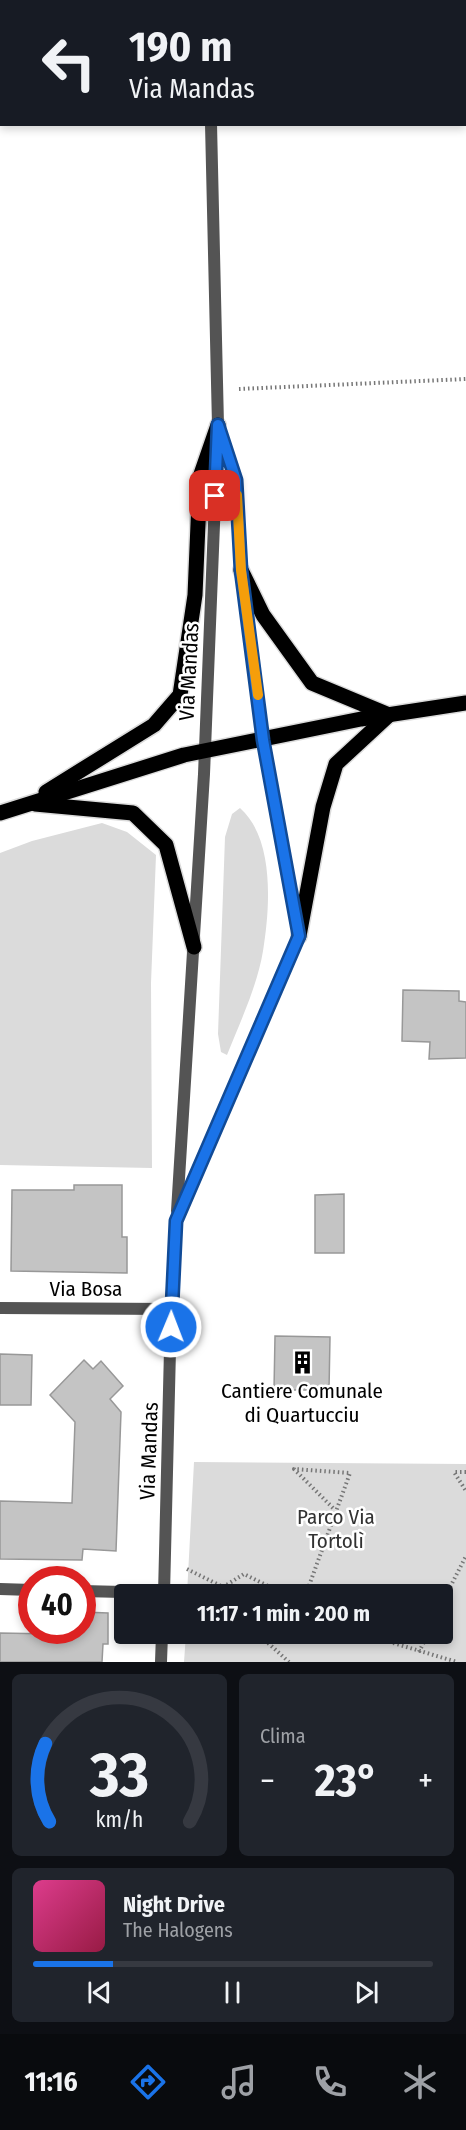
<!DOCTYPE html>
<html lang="it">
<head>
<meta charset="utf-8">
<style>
	:root { --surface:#171b24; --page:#20242c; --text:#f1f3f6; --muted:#9ea1a6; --line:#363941; --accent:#1a73e8 }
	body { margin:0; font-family:"Fira Sans Condensed",sans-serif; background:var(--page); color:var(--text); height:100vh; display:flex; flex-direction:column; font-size:22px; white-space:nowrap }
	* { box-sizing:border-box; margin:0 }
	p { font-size:20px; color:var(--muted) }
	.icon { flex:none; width:33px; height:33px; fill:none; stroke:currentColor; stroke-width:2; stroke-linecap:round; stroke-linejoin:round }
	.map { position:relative; height:1662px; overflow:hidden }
	.details { display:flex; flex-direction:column; gap:12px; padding:12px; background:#0d0f14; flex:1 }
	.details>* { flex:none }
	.guide { position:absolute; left:0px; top:0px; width:466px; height:126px; box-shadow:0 3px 9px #0003; background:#171b24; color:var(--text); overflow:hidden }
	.speed { position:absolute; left:18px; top:1566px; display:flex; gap:12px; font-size:30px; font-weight:700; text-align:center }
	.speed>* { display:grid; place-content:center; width:78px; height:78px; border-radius:50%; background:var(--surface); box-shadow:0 3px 9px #0003; line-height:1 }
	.speed .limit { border:9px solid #d22; background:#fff; color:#111 }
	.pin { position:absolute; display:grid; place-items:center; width:51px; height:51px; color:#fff; margin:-26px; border-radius:12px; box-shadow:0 3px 9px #0006 }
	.me { position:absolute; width:66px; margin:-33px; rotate:1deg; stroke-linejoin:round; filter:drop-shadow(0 0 4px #0008) }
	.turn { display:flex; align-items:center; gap:21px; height:126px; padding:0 30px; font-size:27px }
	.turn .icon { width:78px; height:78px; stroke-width:2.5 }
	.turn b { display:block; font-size:42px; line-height:51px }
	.big { font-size:45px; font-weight:700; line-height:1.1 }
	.details .widget { flex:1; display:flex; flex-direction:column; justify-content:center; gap:9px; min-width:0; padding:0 21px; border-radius:9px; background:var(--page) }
	.details .dial { align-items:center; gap:0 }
	.dial svg { height:156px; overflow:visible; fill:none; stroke:var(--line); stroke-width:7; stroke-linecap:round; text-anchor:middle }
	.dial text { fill:var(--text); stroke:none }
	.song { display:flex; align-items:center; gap:18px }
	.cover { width:72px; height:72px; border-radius:9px; background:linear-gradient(135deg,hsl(330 70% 55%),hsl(340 70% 35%)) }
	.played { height:6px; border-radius:3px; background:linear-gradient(90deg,var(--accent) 20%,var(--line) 20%) }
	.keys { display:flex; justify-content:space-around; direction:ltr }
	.heat { display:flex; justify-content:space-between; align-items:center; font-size:33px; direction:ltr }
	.details .tiles { flex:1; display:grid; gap:12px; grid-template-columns:1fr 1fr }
	.widget:last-child { grid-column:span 2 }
	.trip { position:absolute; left:114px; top:1584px; width:339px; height:60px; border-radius:6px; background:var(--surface); box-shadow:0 3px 9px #0003; font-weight:700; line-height:60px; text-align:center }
	.tab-bar { display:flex; height:96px; justify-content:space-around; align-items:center; background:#090b0e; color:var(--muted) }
	.tab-bar .icon { width:42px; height:42px }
	.tab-bar .on { color:var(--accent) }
	.tab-bar b { font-size:27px; color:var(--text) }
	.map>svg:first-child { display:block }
	.green { fill:#dbdbdb }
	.building { fill:#c4c4c4; stroke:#989898; stroke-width:1.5 }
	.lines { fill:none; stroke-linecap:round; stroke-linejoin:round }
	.primary-casing { stroke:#dbdbdb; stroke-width:18 }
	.path { stroke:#767676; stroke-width:4; stroke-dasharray:1.5 3; stroke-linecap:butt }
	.minor { stroke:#545454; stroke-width:12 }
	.tertiary { stroke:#545454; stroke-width:12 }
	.primary { stroke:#000; stroke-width:15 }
	.route-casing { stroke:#114b97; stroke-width:15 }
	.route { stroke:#1a73e8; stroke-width:10 }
	.slow { stroke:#f59e0b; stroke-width:10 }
	.labels { text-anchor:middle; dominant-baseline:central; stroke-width:5; stroke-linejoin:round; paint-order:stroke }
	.street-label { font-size:21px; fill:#000; stroke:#fff }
	.poi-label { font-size:21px; fill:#000; stroke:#fff }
	.park-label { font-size:21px; fill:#323232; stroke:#fff }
</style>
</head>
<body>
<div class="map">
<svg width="466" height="1662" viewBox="0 0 466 1662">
	<rect width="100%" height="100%" fill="#fff"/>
	<g class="green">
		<path d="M240 808C275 839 270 908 263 951 257 987 240 1022 227 1055L221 1052 218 1034 225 837 232 814Z"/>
		<polygon points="102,823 127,832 156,855 151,983 152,1168 0,1165 0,853 32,841"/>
		<polygon points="194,1462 466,1464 466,1662 184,1662 186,1634 442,1634 442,1594 187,1594"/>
	</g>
	<g class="building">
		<polygon points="403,990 459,991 459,1001 466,1002 466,1058 429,1059 430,1042 402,1041"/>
		<polygon points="74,1185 122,1185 122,1237 127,1237 127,1273 11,1271 12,1190 74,1190"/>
		<polygon points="344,1194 344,1253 315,1253 315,1195"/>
		<polygon points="275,1336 330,1337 329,1390 274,1390"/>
		<polygon points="0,1354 32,1355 31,1405 0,1405"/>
		<polygon points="84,1360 93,1369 101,1361 123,1386 110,1399 121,1412 116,1551 83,1549 82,1560 0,1559 0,1501 72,1503 75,1422 50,1395"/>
		<polygon points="82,1612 108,1613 108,1644 103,1644 102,1662 0,1662 0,1633 51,1634 51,1630 82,1630"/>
	</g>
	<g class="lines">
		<defs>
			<g id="primary">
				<polyline points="241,570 263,615 312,683 389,715"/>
				<polyline points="46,792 154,725 180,695 195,595 200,477 218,425"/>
				<polyline points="35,804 133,813 166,845 194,947"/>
				<polyline points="0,813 184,755 361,719 466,703"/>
				<polyline points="299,936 323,807 336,764 389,715"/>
			</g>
		</defs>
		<use href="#primary" class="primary-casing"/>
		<g class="path">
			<polyline points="239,389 466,379"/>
			<polyline points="466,1472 454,1472 466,1491"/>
			<polyline points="187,1569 223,1587 227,1594"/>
			<polyline points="223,1587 244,1574 284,1594"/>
			<polyline points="306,1594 350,1473 294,1469 335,1510"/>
			<polyline points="442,1603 466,1556"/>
			<polyline points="258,1634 289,1662"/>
			<polyline points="363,1634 457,1662"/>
			<polyline points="419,1652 428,1634"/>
		</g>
		<g class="minor">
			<polyline points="0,1308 171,1309"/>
			<polyline points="0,1589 32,1590"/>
			<polyline points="82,1591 164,1593"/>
		</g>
		<g class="tertiary">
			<polyline points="202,0 202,2"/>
			<polyline points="177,1211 204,774 218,425 211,124"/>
			<polyline points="164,1594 171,1309 176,1221 299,936 263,740 241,570 236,480 218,425"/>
			<polyline points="161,1662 162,1634"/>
		</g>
		<use href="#primary" class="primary"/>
	</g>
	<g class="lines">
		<defs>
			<polyline id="route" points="171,1327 176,1221 299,936 263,740 241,570 236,480 218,425 215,496"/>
		</defs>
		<use href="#route" class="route-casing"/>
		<use href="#route" class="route"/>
		<polyline class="slow" points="237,495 241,570 258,695"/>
	</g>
	<defs>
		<symbol id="building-bare" viewBox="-9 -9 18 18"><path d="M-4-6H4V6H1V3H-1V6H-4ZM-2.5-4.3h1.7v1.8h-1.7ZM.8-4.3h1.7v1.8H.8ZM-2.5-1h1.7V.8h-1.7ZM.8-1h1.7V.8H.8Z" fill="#000" stroke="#fff" stroke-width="2.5" paint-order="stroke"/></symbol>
	</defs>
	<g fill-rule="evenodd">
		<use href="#building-bare" x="286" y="1346" width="33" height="33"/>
	</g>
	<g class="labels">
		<g class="street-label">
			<text transform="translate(189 672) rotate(-87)">Via Mandas</text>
			<text x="86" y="1289">Via Bosa</text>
			<text transform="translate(149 1451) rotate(-88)">Via Mandas</text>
		</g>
		<g class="poi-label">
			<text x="302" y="1391">Cantiere Comunale<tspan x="302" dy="24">di Quartucciu</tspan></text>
		</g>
		<g class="park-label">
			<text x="336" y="1517">Parco Via<tspan x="336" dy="24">Tortolì</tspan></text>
		</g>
	</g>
</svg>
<div class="speed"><div class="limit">40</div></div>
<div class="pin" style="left:215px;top:496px;background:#d93025"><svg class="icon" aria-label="arrive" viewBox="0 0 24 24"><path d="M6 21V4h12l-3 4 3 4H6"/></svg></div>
<svg class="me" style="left:171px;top:1327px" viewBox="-20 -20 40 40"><circle r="17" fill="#1a73e8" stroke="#fff" stroke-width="3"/><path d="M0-11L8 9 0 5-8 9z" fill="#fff"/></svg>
<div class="trip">11:17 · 1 min · 200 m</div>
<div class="guide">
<div class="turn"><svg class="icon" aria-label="left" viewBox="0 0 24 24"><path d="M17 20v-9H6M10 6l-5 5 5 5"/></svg><div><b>190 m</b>Via Mandas</div></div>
</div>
</div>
<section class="details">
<div class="tiles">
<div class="widget dial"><svg viewBox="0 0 100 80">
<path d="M14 69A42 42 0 1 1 86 69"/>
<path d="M14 69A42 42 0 0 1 12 29" stroke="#1a73e8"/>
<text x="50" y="56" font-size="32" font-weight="700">33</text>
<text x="50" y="72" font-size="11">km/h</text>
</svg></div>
<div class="widget"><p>Clima</p>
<div class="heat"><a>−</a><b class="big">23°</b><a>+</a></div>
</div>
<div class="widget">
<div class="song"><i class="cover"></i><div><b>Night Drive</b><p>The Halogens</p></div></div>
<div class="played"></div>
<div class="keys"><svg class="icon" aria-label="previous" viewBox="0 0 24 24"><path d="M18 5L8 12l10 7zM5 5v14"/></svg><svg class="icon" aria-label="pause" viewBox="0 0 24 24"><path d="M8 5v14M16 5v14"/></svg><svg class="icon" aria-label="next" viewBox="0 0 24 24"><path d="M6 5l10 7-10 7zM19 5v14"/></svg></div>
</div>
</div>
</section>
<nav class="tab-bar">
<b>11:16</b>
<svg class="icon on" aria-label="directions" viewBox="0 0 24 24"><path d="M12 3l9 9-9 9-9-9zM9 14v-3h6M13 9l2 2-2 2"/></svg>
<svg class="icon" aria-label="music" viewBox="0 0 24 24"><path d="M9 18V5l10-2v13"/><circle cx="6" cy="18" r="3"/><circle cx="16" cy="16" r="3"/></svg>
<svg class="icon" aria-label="phone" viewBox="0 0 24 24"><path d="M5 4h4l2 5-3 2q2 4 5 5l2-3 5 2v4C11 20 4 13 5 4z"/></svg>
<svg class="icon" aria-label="climate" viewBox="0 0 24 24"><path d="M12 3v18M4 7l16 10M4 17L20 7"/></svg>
</nav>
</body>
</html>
